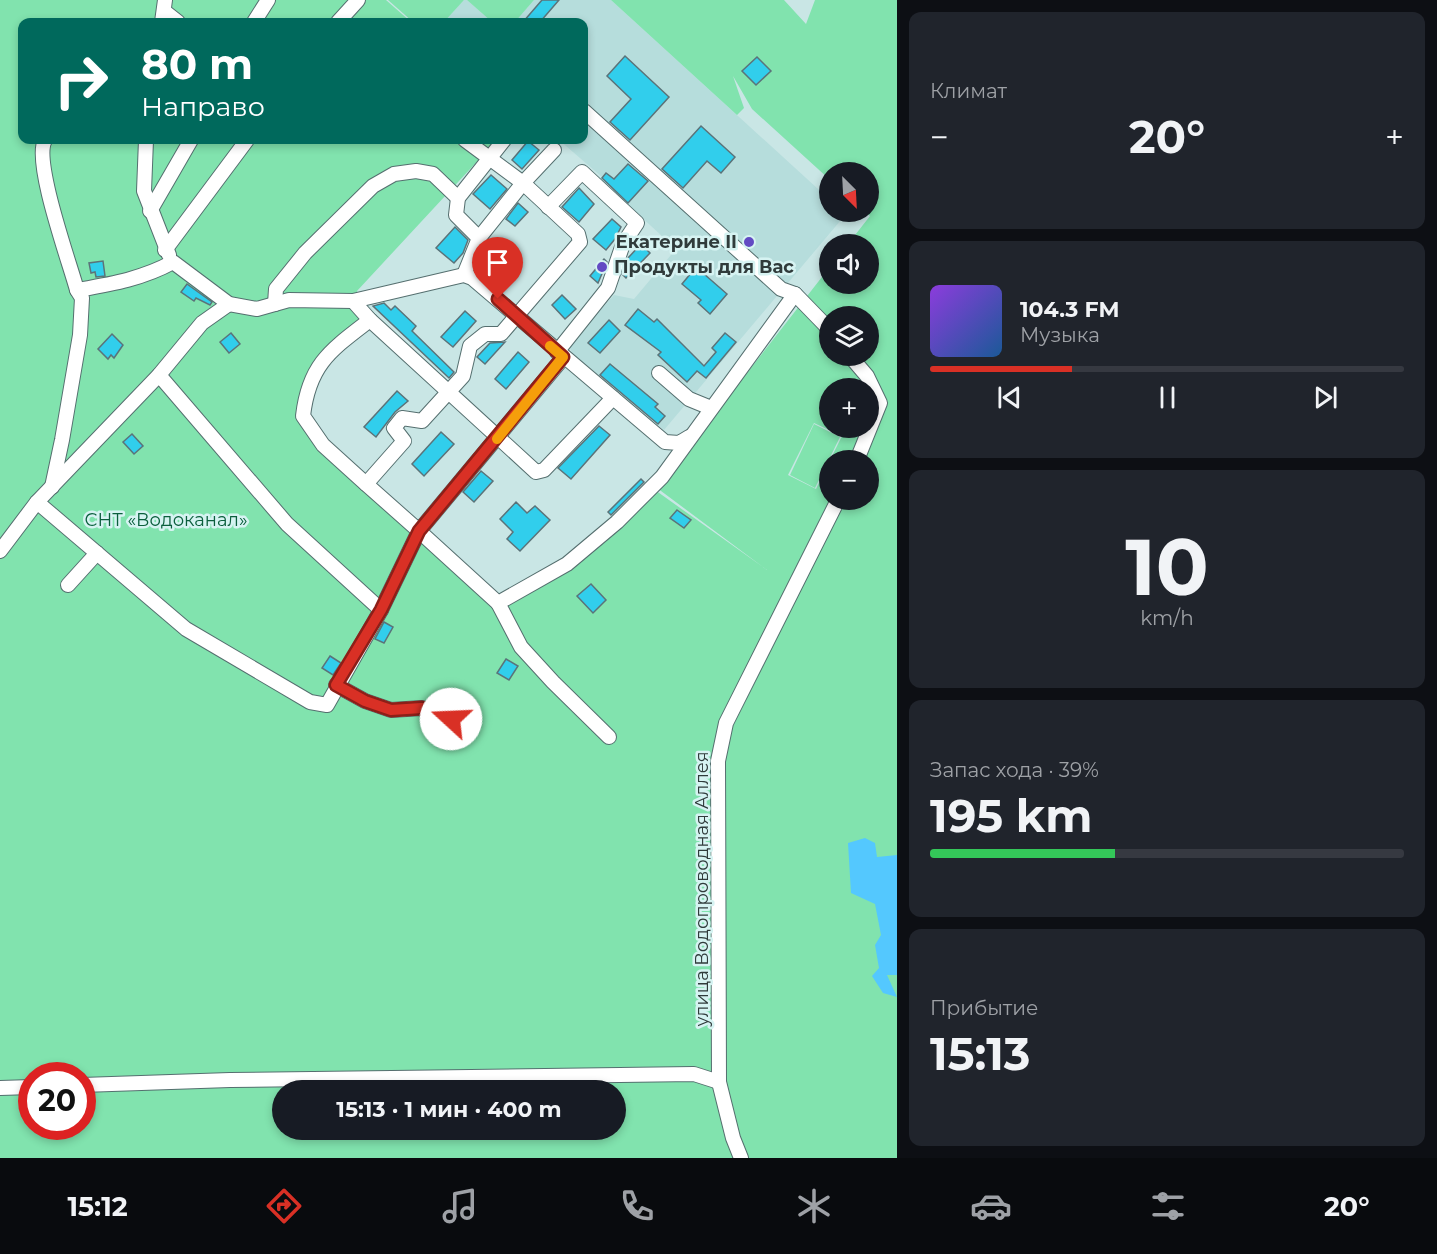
<!DOCTYPE html>
<html lang="ru">
<head>
<meta charset="utf-8">
<style>
	:root { --surface:#171b24; --page:#20242c; --text:#f1f3f6; --muted:#9ea1a6; --line:#363941; --accent:#d93025 }
	body { margin:0; font-family:Montserrat,sans-serif; background:var(--page); color:var(--text); height:100vh; display:flex; flex-direction:column; font-size:22px; white-space:nowrap }
	* { box-sizing:border-box; margin:0 }
	p { font-size:20px; color:var(--muted) }
	.icon { flex:none; width:33px; height:33px; fill:none; stroke:currentColor; stroke-width:2; stroke-linecap:round; stroke-linejoin:round }
	.map { position:relative; flex:1; overflow:hidden }
	.sheet { display:flex; flex-direction:column; gap:12px; padding:12px; background:#0d0f14; width:540px }
	.sheet>* { flex:none }
	.banner { position:absolute; left:18px; top:18px; width:570px; height:126px; border-radius:12px; box-shadow:0 3px 9px #0003; background:#00695c; color:#fff; overflow:hidden }
	.needle { width:39px; rotate:156deg }
	.tools { position:absolute; left:819px; top:162px; display:grid; gap:12px }
	.tools a { display:grid; place-items:center; width:60px; height:60px; border-radius:50%; background:var(--surface); box-shadow:0 3px 9px #0003; font-size:30px }
	.speed { position:absolute; left:18px; top:1062px; display:flex; gap:12px; font-size:30px; font-weight:700; text-align:center }
	.speed>* { display:grid; place-content:center; width:78px; height:78px; border-radius:50%; background:var(--surface); box-shadow:0 3px 9px #0003; line-height:1 }
	.speed .limit { border:9px solid #d22; background:#fff; color:#111 }
	.pin { position:absolute; display:grid; place-items:center; width:51px; height:51px; color:#fff; margin:-62px -26px; border-radius:50% 50% 50% 0; rotate:-45deg; box-shadow:0 0 6px #0007 }
	.pin .icon { rotate:45deg }
	.me { position:absolute; width:66px; margin:-33px; rotate:290deg; stroke-linejoin:round; filter:drop-shadow(0 0 4px #0008) }
	.turn { display:flex; align-items:center; gap:21px; height:126px; padding:0 24px; font-size:27px }
	.turn .icon { width:78px; height:78px; stroke-width:2.5 }
	.turn b { display:block; font-size:42px; line-height:51px }
	.big { font-size:45px; font-weight:700; line-height:1.1 }
	.sheet .card { flex:1; display:flex; flex-direction:column; justify-content:center; gap:9px; min-width:0; padding:0 21px; border-radius:12px; background:var(--page) }
	.sheet .dial { align-items:center; gap:0 }
	.dial b { font-size:78px; line-height:1 }
	.song { display:flex; align-items:center; gap:18px }
	.cover { width:72px; height:72px; border-radius:9px; background:linear-gradient(135deg,hsl(270 70% 55%),hsl(210 70% 35%)) }
	.played { height:6px; border-radius:3px; background:linear-gradient(90deg,var(--accent) 30%,var(--line) 30%) }
	.keys { display:flex; justify-content:space-around; direction:ltr }
	.heat { display:flex; justify-content:space-between; align-items:center; font-size:33px; direction:ltr }
	.charge { height:9px; border-radius:4px; background:linear-gradient(90deg,#34c759 39%,var(--line) 0) }
	.trip { position:absolute; left:272px; top:1080px; width:354px; height:60px; border-radius:30px; background:var(--surface); box-shadow:0 3px 9px #0003; font-weight:700; line-height:60px; text-align:center }
	.tab-bar { display:flex; height:96px; justify-content:space-around; align-items:center; background:#090b0e; color:var(--muted) }
	.tab-bar .icon { width:42px; height:42px }
	.tab-bar .on { color:var(--accent) }
	.tab-bar b { font-size:27px; color:var(--text) }
	main { display:flex; flex:1; min-height:0 }
	.map>svg:first-child { display:block }
	.built { fill:#b6dddc }
	.green { fill:#81e3ae; fill-rule:evenodd }
	.water { fill:#54c8fe }
	.building { fill:#31ceec; stroke:#5b7379; stroke-width:1.5 }
	.lines { fill:none; stroke-linecap:round; stroke-linejoin:round }
	.minor-casing { stroke:#556f6f; stroke-width:16 }
	.minor { stroke:#fff; stroke-width:14 }
	.route-casing { stroke:#8d1f18; stroke-width:15 }
	.route { stroke:#d93025; stroke-width:10 }
	.slow { stroke:#f59e0b; stroke-width:10 }
	.poi-dot { fill:#624ac3; stroke:#d6f3f2; stroke-width:2 }
	.labels { text-anchor:middle; dominant-baseline:central; stroke-width:5; stroke-linejoin:round; paint-order:stroke }
	.poi-label { font-size:18px; font-weight:bold; fill:#303b3b; stroke:#d6f3f2; text-anchor:end }
	.park-label { font-size:18px; fill:#0a5f3c; stroke:#d6f3f2 }
	.street-label { font-size:18px; fill:#303b3b; stroke:#d6f3f2 }
</style>
</head>
<body>
<main>
<div class="map">
<svg width="897" height="1158" viewBox="0 0 897 1158">
	<rect width="100%" height="100%" fill="#c9e6e5"/>
	<g class="built">
		<polygon points="464,0 467,0 492,22 444,22"/>
		<polygon points="534,0 611,0 829,199 830,212 843,212 846,214 664,430 572,353 569,345 614,295 634,299 676,249 600,179 602,177 559,140 584,140 584,22 515,22"/>
	</g>
	<g class="green">
		<path d="M0 0H386L411 22H22V140H497L357 291 366 320 312 367 301 391 298 417 495 607 570 567 655 490 767 570 657 488 829 268 830 284H868V244H848L870 216 865 212H868V172H830L829 179 752 109 733 76 744 108 737 115 611 0H784L806 24 815 0H897V1158H0ZM830 316H868V356H830ZM830 388H868V428H830ZM814 423 842 436 830 460H868V500H830L829 462 816 489 788 475ZM32 1076H82V1126H32ZM282 1090H615V1130H282Z"/>
		<polygon points="388,0 464,0 444,22 413,22"/>
		<polygon points="467,0 534,0 515,22 492,22"/>
		<polygon points="814,424 840,437 815,488 790,475"/>
	</g>
	<polygon class="water" points="865,838 875,843 877,857 897,855 897,975 887,975 897,997 883,993 872,976 879,968 875,945 881,935 875,904 851,893 848,843"/>
	<g class="building">
		<polygon points="542,0 559,0 540,22 523,22"/>
		<polygon points="625,56 669,97 630,140 610,122 631,99 607,76"/>
		<polygon points="757,57 771,71 756,85 742,71"/>
		<polygon points="701,126 735,157 721,173 707,161 683,188 662,169"/>
		<polygon points="528,141 539,150 522,169 512,160"/>
		<polygon points="628,164 648,181 628,203 602,178 606,173 614,179"/>
		<polygon points="491,175 507,189 490,209 473,194"/>
		<polygon points="579,188 594,204 579,222 562,207"/>
		<polygon points="518,203 528,212 515,226 506,219"/>
		<polygon points="612,219 621,227 615,239 606,250 593,239"/>
		<polygon points="455,227 468,240 463,253 454,263 436,248"/>
		<polygon points="641,244 650,253 626,278 622,274 628,258"/>
		<polygon points="604,259 607,262 598,283 590,276"/>
		<polygon points="103,261 105,276 96,277 95,272 91,273 89,263"/>
		<polygon points="696,267 727,294 710,314 698,303 701,300 682,284"/>
		<polygon points="187,284 212,302 210,305 196,298 194,301 181,292"/>
		<polygon points="562,295 576,309 565,319 552,305"/>
		<polygon points="384,303 391,310 395,306 416,326 412,331 454,372 449,378 373,306"/>
		<polygon points="638,309 654,322 657,319 704,366 716,352 712,348 725,333 736,342 706,378 697,371 687,382 658,355 661,352 625,325"/>
		<polygon points="465,311 476,321 453,347 441,337"/>
		<polygon points="609,320 620,331 600,353 588,343"/>
		<polygon points="231,333 240,344 229,353 220,342"/>
		<polygon points="112,334 123,345 114,358 111,355 108,359 98,349"/>
		<polygon points="505,342 485,364 477,357 490,343"/>
		<polygon points="518,352 529,362 506,389 495,379"/>
		<polygon points="610,364 658,404 655,407 665,416 658,424 600,375"/>
		<polygon points="397,391 408,401 395,412 376,437 364,427"/>
		<polygon points="599,426 610,435 571,479 558,468"/>
		<polygon points="441,432 454,444 424,476 412,464"/>
		<polygon points="132,434 143,446 134,454 123,442"/>
		<polygon points="481,471 493,481 474,502 463,492"/>
		<polygon points="641,479 644,482 611,515 608,512"/>
		<polygon points="516,502 527,513 535,506 550,520 520,551 507,539 513,532 500,519"/>
		<polygon points="677,510 691,520 684,528 670,518"/>
		<polygon points="591,584 606,600 593,613 577,596"/>
		<polygon points="384,622 393,627 384,643 375,639"/>
		<polygon points="330,656 341,663 333,675 322,668"/>
		<polygon points="506,659 518,666 509,680 497,673"/>
	</g>
	<g class="lines">
		<defs>
			<g id="minor">
				<polyline points="164,11 178,22"/>
				<polyline points="162,22 165,0"/>
				<polyline points="254,22 268,0"/>
				<polyline points="338,22 358,0"/>
				<polyline points="584,111 781,289 795,294 830,330"/>
				<path d="M45 140C33 161 69 261 77 290"/>
				<polyline points="146,140 144,191 169,255"/>
				<polyline points="465,140 523,183 578,234 580,242 501,334 485,334 470,346 463,376 422,421 402,418 394,428 404,441 366,484 419,531 563,358"/>
				<polyline points="548,207 582,172 637,223 623,244 608,288 557,352"/>
				<polyline points="150,211 191,140"/>
				<polyline points="479,238 456,215 458,198 504,140"/>
				<polyline points="165,250 247,140"/>
				<polyline points="464,275 479,238 523,183 554,150"/>
				<polyline points="353,301 370,320 536,472 544,470 613,398"/>
				<polyline points="275,304 276,289 305,253 373,186 394,174 416,171 433,174 458,198"/>
				<polyline points="850,356 867,376 880,403 857,460"/>
				<polyline points="659,373 689,399 711,408"/>
				<polyline points="159,375 287,524 381,610"/>
				<path d="M366 484 323 445 303 416C309 364 331 350 370 320"/>
				<path d="M52 487 62 440 80 335 82 298 77 290C111 284 142 279 173 262L229 304 257 309 289 300 353 301 464 275 472 278 665 442 679 443 689 437"/>
				<polyline points="37,502 186,629 310,702 327,705 381,610 419,531 498,603 567,564 617,522 662,477 795,294"/>
				<polyline points="0,551 37,502 159,375 202,323 229,304"/>
				<polyline points="68,585 97,553"/>
				<polyline points="498,603 521,647 553,682 609,737"/>
				<polyline points="336,685 365,701 391,710 422,708 451,719"/>
				<polyline points="82,1085 230,1080 694,1074 719,1082"/>
				<polyline points="0,1088 32,1087"/>
				<polyline points="741,1158 733,1138 719,1082 718,761 726,723 838,500"/>
			</g>
		</defs>
		<use href="#minor" class="minor-casing"/>
		<use href="#minor" class="minor"/>
	</g>
	<g class="lines">
		<defs>
			<polyline id="route" points="451,719 422,708 391,710 365,701 336,685 381,610 419,531 563,357 498,299"/>
		</defs>
		<use href="#route" class="route-casing"/>
		<use href="#route" class="route"/>
		<polyline class="slow" points="497,439 563,357 550,346"/>
	</g>
	<g class="poi-dot">
		<circle cx="749" cy="242" r="6"/>
		<circle cx="602" cy="267" r="6"/>
	</g>
	<g class="labels">
		<g class="poi-label">
			<text x="737" y="242">Екатерине II</text>
			<text x="614" y="267" text-anchor="start">Продукты для Вас</text>
		</g>
		<g class="park-label">
			<text x="166" y="520">СНТ «Водоканал»</text>
		</g>
		<g class="street-label">
			<text transform="translate(702 889) rotate(-90)">улица Водопроводная Аллея</text>
		</g>
	</g>
</svg>
<div class="tools">
<a><svg class="needle" viewBox="-14 -14 28 28"><path d="M0-13l5 13h-10z" fill="#e53935"/><path d="M0 13l5-13h-10z" fill="#9ea1a6"/></svg></a>
<a><svg class="icon" aria-label="sound" viewBox="0 0 24 24"><path d="M4 9h4l5-4v14l-5-4H4zM17 9q2 3 0 6"/></svg></a>
<a><svg class="icon" aria-label="layers" viewBox="0 0 24 24"><path d="M12 4l9 5-9 5-9-5zM3 14l9 5 9-5"/></svg></a>
<a>+</a>
<a>−</a>
</div>
<div class="speed"><div class="limit">20</div></div>
<div class="pin" style="left:498px;top:299px;background:#d93025"><svg class="icon" aria-label="arrive" viewBox="0 0 24 24"><path d="M6 21V4h12l-3 4 3 4H6"/></svg></div>
<svg class="me" style="left:451px;top:719px" viewBox="-20 -20 40 40"><circle r="19" fill="#fff"/><path d="M0-13L10 11 0 6-10 11z" fill="#d93025"/></svg>
<div class="trip">15:13 · 1 мин · 400 m</div>
<div class="banner">
<div class="turn"><svg class="icon" aria-label="right" viewBox="0 0 24 24"><path d="M7 20v-9h11M14 6l5 5-5 5"/></svg><div><b>80 m</b>Направо</div></div>
</div>
</div>
<section class="sheet">
<div class="card"><p>Климат</p>
<div class="heat"><a>−</a><b class="big">20°</b><a>+</a></div>
</div>
<div class="card">
<div class="song"><i class="cover"></i><div><b>104.3 FM</b><p>Музыка</p></div></div>
<div class="played"></div>
<div class="keys"><svg class="icon" aria-label="previous" viewBox="0 0 24 24"><path d="M18 5L8 12l10 7zM5 5v14"/></svg><svg class="icon" aria-label="pause" viewBox="0 0 24 24"><path d="M8 5v14M16 5v14"/></svg><svg class="icon" aria-label="next" viewBox="0 0 24 24"><path d="M6 5l10 7-10 7zM19 5v14"/></svg></div>
</div>
<div class="card dial"><b>10</b><p>km/h</p></div>
<div class="card"><p>Запас хода · 39%</p><b class="big">195 km</b><div class="charge"></div></div>
<div class="card"><p>Прибытие</p><b class="big">15:13</b></div>
</section>
</main>
<nav class="tab-bar">
<b>15:12</b>
<svg class="icon on" aria-label="directions" viewBox="0 0 24 24"><path d="M12 3l9 9-9 9-9-9zM9 14v-3h6M13 9l2 2-2 2"/></svg>
<svg class="icon" aria-label="music" viewBox="0 0 24 24"><path d="M9 18V5l10-2v13"/><circle cx="6" cy="18" r="3"/><circle cx="16" cy="16" r="3"/></svg>
<svg class="icon" aria-label="phone" viewBox="0 0 24 24"><path d="M5 4h4l2 5-3 2q2 4 5 5l2-3 5 2v4C11 20 4 13 5 4z"/></svg>
<svg class="icon" aria-label="climate" viewBox="0 0 24 24"><path d="M12 3v18M4 7l16 10M4 17L20 7"/></svg>
<svg class="icon" aria-label="car" viewBox="0 0 24 24"><path d="M5 17H2v-5l4-1 3-4h7l3 4 3 1v5h-3M9 17h6M6 11h13"/><circle cx="7" cy="17" r="2"/><circle cx="17" cy="17" r="2"/></svg>
<svg class="icon" aria-label="filters" viewBox="0 0 24 24"><path d="M4 7h16M4 17h16"/><circle cx="9" cy="7" r="2"/><circle cx="15" cy="17" r="2"/></svg>
<b>20°</b>
</nav>
</body>
</html>
